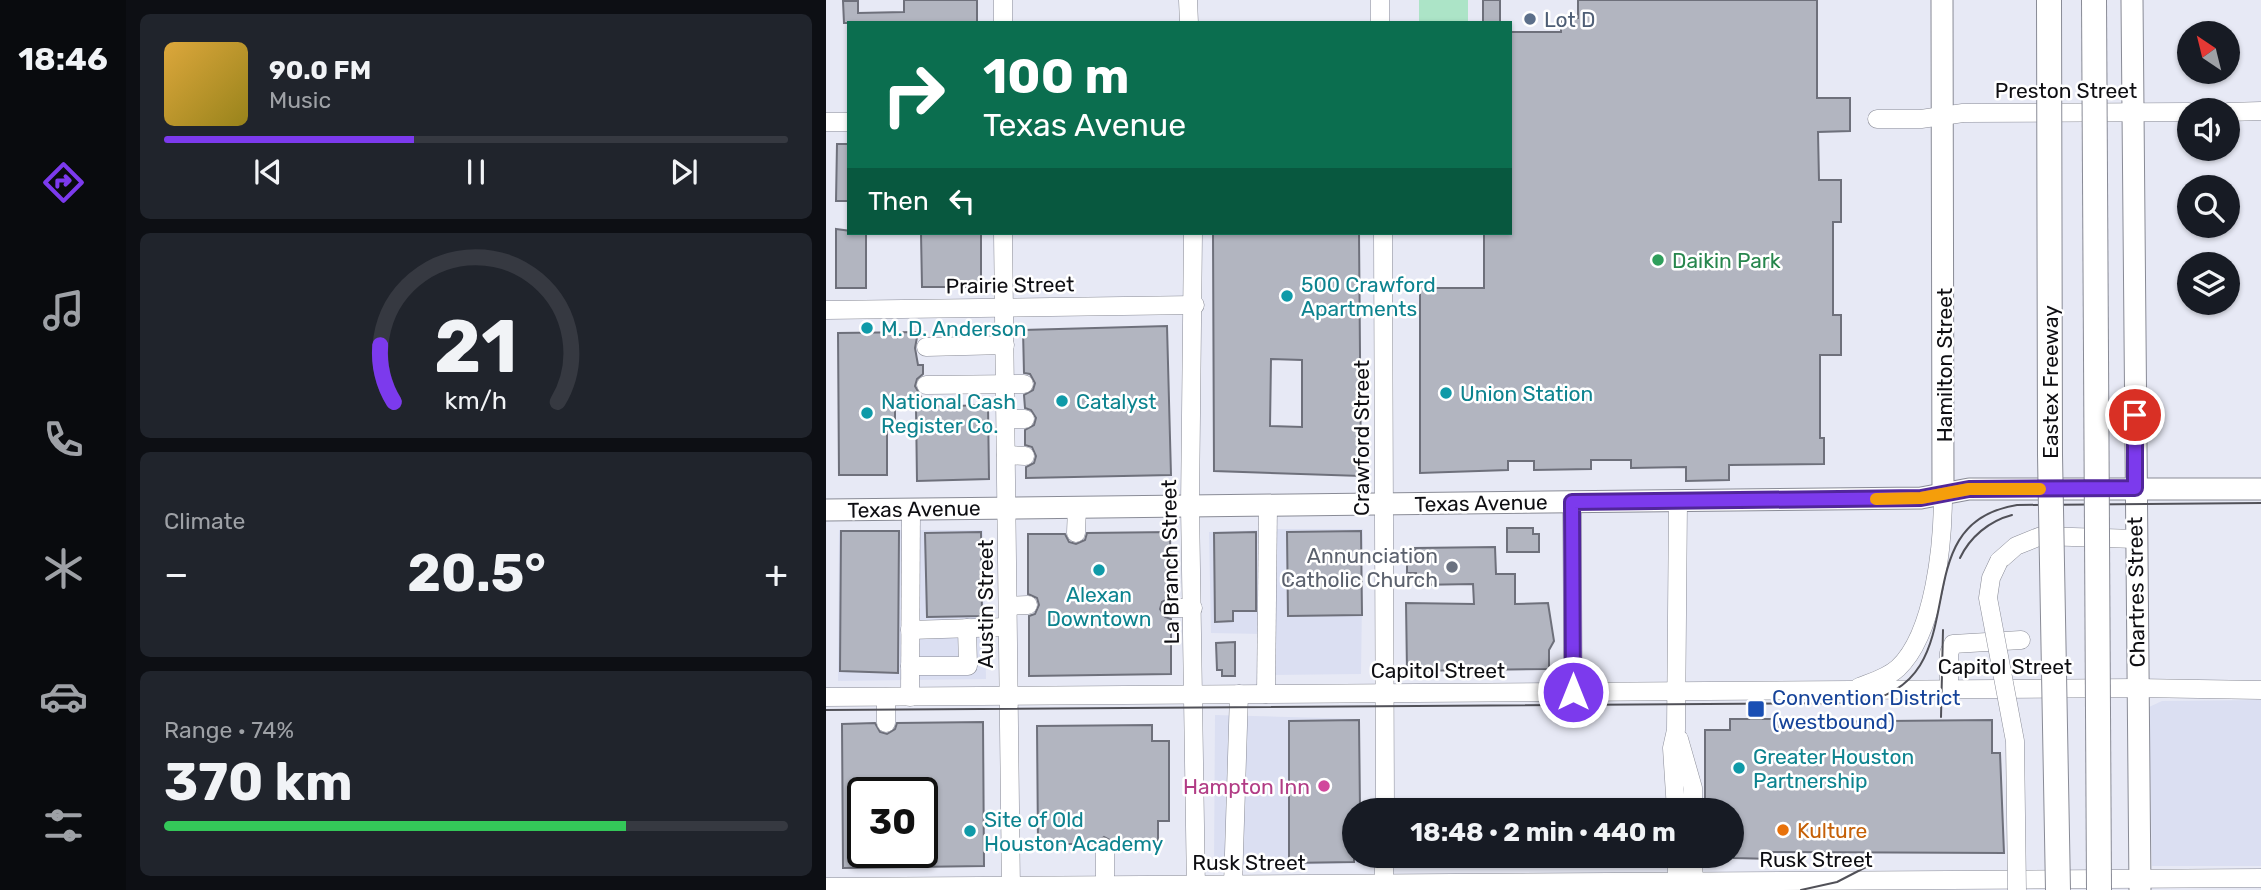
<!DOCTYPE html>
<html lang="en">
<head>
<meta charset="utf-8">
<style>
	:root { --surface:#171b24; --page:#20242c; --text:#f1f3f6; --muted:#9ea1a6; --line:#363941; --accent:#7c3aed }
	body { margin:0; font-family:Rubik,sans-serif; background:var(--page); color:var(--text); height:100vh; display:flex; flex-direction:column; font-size:26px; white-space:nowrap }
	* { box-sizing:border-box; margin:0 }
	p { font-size:23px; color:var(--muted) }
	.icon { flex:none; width:38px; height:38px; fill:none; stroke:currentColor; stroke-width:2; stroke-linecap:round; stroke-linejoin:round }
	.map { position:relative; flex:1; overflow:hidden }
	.drawer { display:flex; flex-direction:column; gap:14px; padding:14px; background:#0d0f14; width:700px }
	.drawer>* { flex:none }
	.guide { position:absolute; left:21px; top:21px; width:665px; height:214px; border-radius:0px; box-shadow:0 2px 5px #0004; background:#0b6e4f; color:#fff; overflow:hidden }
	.needle { width:46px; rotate:325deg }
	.controls { position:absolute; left:1351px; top:21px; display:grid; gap:14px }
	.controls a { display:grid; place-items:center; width:63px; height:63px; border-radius:50%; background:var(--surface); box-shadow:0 2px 5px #0004; font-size:35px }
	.speed { position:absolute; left:21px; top:777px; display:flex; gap:14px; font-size:35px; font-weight:700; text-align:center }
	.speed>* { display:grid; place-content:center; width:91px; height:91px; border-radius:50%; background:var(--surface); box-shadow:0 2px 5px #0004; line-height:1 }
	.speed .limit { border:4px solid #111; border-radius:10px; background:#fff; color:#111 }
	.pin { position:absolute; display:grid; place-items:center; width:60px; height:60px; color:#fff; margin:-30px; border:4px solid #fff; border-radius:50%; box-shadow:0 2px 7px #0007 }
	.me { position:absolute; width:77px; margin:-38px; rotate:0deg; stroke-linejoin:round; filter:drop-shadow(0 0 5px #0008) }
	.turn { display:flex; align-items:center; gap:24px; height:147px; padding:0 21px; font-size:32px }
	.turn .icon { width:91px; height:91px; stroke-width:2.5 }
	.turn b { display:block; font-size:49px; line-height:60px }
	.then { display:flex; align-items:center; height:66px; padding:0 21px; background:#0003; gap:14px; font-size:26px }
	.big { font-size:52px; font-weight:700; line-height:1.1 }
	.drawer .tile { flex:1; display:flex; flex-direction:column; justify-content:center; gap:10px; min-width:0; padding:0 24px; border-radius:10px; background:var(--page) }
	.drawer .dial { align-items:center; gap:0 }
	.dial svg { height:182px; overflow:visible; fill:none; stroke:var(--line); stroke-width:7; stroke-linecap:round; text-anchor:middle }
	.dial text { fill:var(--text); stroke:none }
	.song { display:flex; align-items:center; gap:21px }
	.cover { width:84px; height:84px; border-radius:10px; background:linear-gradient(135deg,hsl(40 70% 55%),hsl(50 70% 35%)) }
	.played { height:7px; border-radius:4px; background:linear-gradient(90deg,var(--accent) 40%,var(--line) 40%) }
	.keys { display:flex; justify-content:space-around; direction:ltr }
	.heat { display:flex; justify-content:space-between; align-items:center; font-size:38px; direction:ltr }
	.charge { height:10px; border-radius:5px; background:linear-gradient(90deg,#34c759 74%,var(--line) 0) }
	.trip { position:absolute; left:516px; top:798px; width:402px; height:70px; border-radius:35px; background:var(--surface); box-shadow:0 2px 5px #0004; font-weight:700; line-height:70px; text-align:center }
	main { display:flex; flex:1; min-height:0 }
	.dock { display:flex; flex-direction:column; width:126px; justify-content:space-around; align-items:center; background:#090b0e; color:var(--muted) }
	.dock .icon { width:49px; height:49px }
	.dock .current { color:var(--accent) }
	.dock b { font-size:32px; color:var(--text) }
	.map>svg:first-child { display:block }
	.built { fill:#dbdff2 }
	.green { fill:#ace4c7 }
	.building { fill:#b2b5c0; stroke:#6e707b; stroke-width:2; fill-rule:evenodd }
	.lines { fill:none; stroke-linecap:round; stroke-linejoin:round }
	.minor-casing { stroke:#898b96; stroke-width:19 }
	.major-casing { stroke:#898b96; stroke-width:23 }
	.minor { stroke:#fff; stroke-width:18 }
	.major { stroke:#fff; stroke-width:21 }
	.tram { stroke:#515158; stroke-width:2 }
	.minor-bridge-casing { stroke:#898b96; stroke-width:19; stroke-linecap:butt }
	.highway-bridge-casing { stroke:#898b96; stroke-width:26; stroke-linecap:butt }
	.minor-bridge { stroke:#fff; stroke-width:18 }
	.highway-bridge { stroke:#fff; stroke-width:24 }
	.route-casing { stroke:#51269a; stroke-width:18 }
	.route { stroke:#7c3aed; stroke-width:12 }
	.slow { stroke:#f59e0b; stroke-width:12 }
	.service-dot { fill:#5c6f8a; stroke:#fff; stroke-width:2.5 }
	.leisure-dot { fill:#2e9e5b; stroke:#fff; stroke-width:2.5 }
	.culture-dot { fill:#0f9aa8; stroke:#fff; stroke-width:2.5 }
	.worship-dot { fill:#6b7280; stroke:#fff; stroke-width:2.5 }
	.transit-dot { fill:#1a4fb4; stroke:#fff; stroke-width:2.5 }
	.hotel-dot { fill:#d1479c; stroke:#fff; stroke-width:2.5 }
	.food-dot { fill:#e8710a; stroke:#fff; stroke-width:2.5 }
	.labels { text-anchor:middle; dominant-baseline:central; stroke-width:5; stroke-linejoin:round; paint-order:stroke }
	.service-label { font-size:21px; fill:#4e5e75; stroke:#fff; text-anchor:start }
	.street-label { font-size:21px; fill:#0e0e12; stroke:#fff }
	.leisure-label { font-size:21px; fill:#27864d; stroke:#fff; text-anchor:start }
	.culture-label { font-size:21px; fill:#0d838f; stroke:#fff; text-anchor:start }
	.worship-label { font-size:21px; fill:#5b616d; stroke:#fff; text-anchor:end }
	.transit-label { font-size:21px; fill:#164399; stroke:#fff; text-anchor:start }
	.hotel-label { font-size:21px; fill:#b23c85; stroke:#fff; text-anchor:end }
	.food-label { font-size:21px; fill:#c56008; stroke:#fff; text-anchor:start }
</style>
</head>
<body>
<main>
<nav class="dock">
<b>18:46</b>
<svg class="icon current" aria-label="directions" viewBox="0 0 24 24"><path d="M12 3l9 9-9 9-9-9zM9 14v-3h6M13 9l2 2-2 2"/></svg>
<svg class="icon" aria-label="music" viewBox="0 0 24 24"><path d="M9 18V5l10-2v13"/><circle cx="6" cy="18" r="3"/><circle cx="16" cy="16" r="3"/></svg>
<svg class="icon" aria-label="phone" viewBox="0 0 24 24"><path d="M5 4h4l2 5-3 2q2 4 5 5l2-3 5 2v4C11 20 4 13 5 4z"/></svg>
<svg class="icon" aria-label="climate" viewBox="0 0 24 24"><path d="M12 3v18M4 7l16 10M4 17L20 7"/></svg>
<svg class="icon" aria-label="car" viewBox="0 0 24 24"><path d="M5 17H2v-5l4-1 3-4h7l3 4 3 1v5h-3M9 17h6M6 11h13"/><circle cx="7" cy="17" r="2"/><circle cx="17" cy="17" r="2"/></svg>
<svg class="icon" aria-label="filters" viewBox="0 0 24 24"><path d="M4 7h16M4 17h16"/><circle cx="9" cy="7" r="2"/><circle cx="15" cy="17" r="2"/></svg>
</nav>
<section class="drawer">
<div class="tile">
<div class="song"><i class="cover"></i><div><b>90.0 FM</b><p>Music</p></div></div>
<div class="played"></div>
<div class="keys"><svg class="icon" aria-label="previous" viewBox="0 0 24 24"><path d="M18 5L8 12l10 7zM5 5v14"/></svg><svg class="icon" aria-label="pause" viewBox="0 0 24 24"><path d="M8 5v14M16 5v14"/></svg><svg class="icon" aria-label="next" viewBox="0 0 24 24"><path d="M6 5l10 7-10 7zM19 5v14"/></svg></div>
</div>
<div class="tile dial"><svg viewBox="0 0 100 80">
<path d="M14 69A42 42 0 1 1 86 69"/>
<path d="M14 69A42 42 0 0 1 8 44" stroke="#7c3aed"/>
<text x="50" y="56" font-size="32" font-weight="700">21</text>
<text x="50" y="72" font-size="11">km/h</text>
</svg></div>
<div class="tile"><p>Climate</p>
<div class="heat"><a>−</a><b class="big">20.5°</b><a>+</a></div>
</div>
<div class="tile"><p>Range · 74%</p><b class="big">370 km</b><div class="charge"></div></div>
</section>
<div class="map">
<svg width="1435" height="890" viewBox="0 0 1435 890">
	<rect width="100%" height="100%" fill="#e7e9f5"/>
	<g class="built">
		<polygon points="448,529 537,529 535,674 446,675"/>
		<polygon points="13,530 157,530 160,679 12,681"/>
		<polygon points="436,530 437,634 385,633 383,532"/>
		<polygon points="1435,700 1435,866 1326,866 1323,707 1336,701"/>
		<polygon points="389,715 533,719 534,810 528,810 528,856 535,856 535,863 388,867"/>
	</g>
	<rect class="green" x="593" y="0" width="49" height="23"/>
	<g class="building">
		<polygon points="78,0 151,0 151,23 18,23 17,1 32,1 32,13 78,12"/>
		<rect x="657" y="0" width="17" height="23"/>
		<polygon points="752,0 991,0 991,98 1024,98 1024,131 992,132 993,180 1015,180 1015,222 1007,222 1007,315 1015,315 1015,355 994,355 994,438 998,438 998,464 903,465 903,480 860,481 860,467 805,468 805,460 765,460 765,469 708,470 708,461 682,461 682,470 594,473 594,288 658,288 658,233 684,233 684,32 735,32 735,19 752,18"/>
		<polygon points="11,144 23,144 23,201 10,201"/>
		<polygon points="10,229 40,233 40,288 10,288"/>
		<polygon points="95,233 155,233 155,287 96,287"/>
		<path d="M387 233H533L535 476 388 471ZM445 359 476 360V427L444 426Z"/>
		<polygon points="341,326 345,475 200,478 200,467 208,463 210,456 206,447 199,445 199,430 208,425 210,418 205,410 199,408 198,395 207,390 209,383 204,374 198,373 197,330"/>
		<polygon points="92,332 89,348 92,365 97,365 97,374 91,379 89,386 97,400 69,400 69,421 61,421 61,475 13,475 12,333"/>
		<polygon points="162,405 163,479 91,481 90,407"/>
		<polygon points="681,528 707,528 707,534 713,534 713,552 681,552"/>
		<polygon points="15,531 73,531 72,673 14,671"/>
		<polygon points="535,531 536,615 462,616 461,532"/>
		<polygon points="155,532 156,616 101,617 99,533"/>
		<polygon points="344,532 345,597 336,602 334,609 339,617 345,619 345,674 203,676 203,616 209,614 213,605 211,598 202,594 202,534 239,534 243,542 250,544 259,540 261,533"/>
		<polygon points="430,532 430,611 407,611 407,621 389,622 388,533"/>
		<polygon points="669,547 670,574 689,574 689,604 722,603 728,641 723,650 723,669 581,671 580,603 648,604 647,584 590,585 590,573 581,573 581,561 590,560 589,548"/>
		<polygon points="409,642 409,676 396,676 396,670 391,670 390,643"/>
		<polygon points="904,719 946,719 947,722 1166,720 1166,753 1174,753 1178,853 947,852 947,859 908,858 906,810 879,810 879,730 904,730"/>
		<polygon points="533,720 534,810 528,810 528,862 463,863 463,721"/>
		<path d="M157 722 158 866 17 868 16 724 49 723 54 732 61 734 69 729 71 723ZM37 793H96V852H37Z"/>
		<polygon points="326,725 326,741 343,741 343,821 332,821 332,843 289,843 278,837 269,844 212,844 211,726"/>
	</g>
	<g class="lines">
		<defs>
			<g id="minor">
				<polyline points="362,0 363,23"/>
				<polyline points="554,0 554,23"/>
				<polyline points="177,23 177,0"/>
				<polyline points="1402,112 1435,111"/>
				<polyline points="1051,119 1095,119 1137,113 1363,112"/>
				<polyline points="0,122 23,122"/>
				<polyline points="177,233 185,890"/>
				<polyline points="367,233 364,506 370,890"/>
				<polyline points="557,233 559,810"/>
				<polyline points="0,310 369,305"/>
				<polyline points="100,347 179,345"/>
				<polyline points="100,385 198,384"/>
				<polyline points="180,419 199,419"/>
				<polyline points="180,455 199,456"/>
				<polyline points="746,502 747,692"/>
				<polyline points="250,533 251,507"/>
				<polyline points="1173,561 1190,546 1215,536 1310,539"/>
				<polyline points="182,606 202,605"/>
				<polyline points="345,608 367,608"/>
				<polyline points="84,630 181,627"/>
				<polyline points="84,666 142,666 141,628"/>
				<path d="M1033 687C1046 682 1061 678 1072 668 1109 633 1117 543 1117 494"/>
				<polyline points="1123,689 1123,653 1127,644 1195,640"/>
				<polyline points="440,694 442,505"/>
				<polyline points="0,697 1311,688 1435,690"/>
				<polyline points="84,697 85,509"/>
				<polyline points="60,723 60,697"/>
				<polyline points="853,739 867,788 867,810"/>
				<polyline points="850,810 846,748 850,730 852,501"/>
				<polyline points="279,848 279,885"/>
				<polyline points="851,856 851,890"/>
				<polyline points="867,856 868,890"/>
				<polyline points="407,885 413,694"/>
				<polyline points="0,887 1435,878"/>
				<polyline points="558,890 558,856"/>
			</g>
			<g id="major">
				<polyline points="1116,0 1117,494"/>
				<polyline points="1306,0 1314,890"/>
				<polyline points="0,510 1095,498 1143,489 1435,489"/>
			</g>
		</defs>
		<use href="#minor" class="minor-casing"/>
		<use href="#major" class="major-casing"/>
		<use href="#minor" class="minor"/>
		<use href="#major" class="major"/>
		<g class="tram">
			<path d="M1134 558C1144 537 1163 521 1186 515"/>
			<path d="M0 710 1032 703C1160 682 1069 524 1191 505L1435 503"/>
			<polyline points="1115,717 1117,630"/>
			<polyline points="975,890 1011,882 1042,866"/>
		</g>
		<defs>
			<polyline id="minor-bridge" points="1173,561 1165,578 1162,598 1189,741 1191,890"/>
			<g id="highway-bridge">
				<polyline points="1223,0 1224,455 1232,890"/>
				<polyline points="1268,0 1273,890"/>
			</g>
		</defs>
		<use href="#minor-bridge" class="minor-bridge-casing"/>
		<use href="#highway-bridge" class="highway-bridge-casing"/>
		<use href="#minor-bridge" class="minor-bridge"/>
		<use href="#highway-bridge" class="highway-bridge"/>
	</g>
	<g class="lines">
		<defs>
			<polyline id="route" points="747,692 746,502 1095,498 1143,489 1309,488 1309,415"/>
		</defs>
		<use href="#route" class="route-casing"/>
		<use href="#route" class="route"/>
		<polyline class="slow" points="1050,499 1095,498 1143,489 1214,489"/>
	</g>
	<circle class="service-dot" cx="704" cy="19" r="7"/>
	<circle class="leisure-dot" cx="832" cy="260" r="7"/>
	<g class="culture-dot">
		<circle cx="461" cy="296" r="7"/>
		<circle cx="41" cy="328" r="7"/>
		<circle cx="620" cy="393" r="7"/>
		<circle cx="236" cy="401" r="7"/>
		<circle cx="41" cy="413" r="7"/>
		<circle cx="273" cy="570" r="7"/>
		<circle cx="913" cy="768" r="7"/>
		<circle cx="144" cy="831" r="7"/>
	</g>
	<circle class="worship-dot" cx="626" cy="567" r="7"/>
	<rect class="transit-dot" x="921" y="700" width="18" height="18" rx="3.5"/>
	<circle class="hotel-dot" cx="498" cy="786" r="7"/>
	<circle class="food-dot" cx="957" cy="830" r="7"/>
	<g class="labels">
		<g class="service-label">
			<text x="718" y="19">Lot D</text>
		</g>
		<g class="street-label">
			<text x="1240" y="90">Preston Street</text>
			<text transform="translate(184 285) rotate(-1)">Prairie Street</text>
			<text transform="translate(1118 365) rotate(-90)">Hamilton Street</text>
			<text transform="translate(1224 382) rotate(-90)">Eastex Freeway</text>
			<text transform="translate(535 438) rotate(-90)">Crawford Street</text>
			<text transform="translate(655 503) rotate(-1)">Texas Avenue</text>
			<text transform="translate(88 509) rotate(-1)">Texas Avenue</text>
			<text transform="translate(344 562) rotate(-91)">La Branch Street</text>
			<text transform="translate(1310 592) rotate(-91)">Chartres Street</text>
			<text transform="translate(159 604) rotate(-90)">Austin Street</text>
			<text x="1179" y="666">Capitol Street</text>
			<text x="612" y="670">Capitol Street</text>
			<text x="990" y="859">Rusk Street</text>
			<text x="423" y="862">Rusk Street</text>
		</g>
		<g class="leisure-label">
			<text x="846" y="260">Daikin Park</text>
		</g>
		<g class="culture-label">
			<text x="475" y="284">500 Crawford<tspan x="475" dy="24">Apartments</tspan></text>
			<text x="55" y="328">M. D. Anderson</text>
			<text x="634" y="393">Union Station</text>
			<text x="55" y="401">National Cash<tspan x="55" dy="24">Register Co.</tspan></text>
			<text x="250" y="401">Catalyst</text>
			<text x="273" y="594" text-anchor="middle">Alexan<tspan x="273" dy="24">Downtown</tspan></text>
			<text x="927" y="756">Greater Houston<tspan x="927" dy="24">Partnership</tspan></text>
			<text x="158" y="819">Site of Old<tspan x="158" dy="24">Houston Academy</tspan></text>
		</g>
		<g class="worship-label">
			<text x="612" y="555">Annunciation<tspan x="612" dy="24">Catholic Church</tspan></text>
		</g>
		<g class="transit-label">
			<text x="946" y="697">Convention District<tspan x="946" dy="24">(westbound)</tspan></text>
		</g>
		<g class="hotel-label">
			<text x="484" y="786">Hampton Inn</text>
		</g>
		<g class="food-label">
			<text x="971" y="830">Kulture</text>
		</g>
	</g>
</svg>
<div class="controls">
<a><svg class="needle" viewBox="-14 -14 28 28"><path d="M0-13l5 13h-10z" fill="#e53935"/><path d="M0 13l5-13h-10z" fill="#9ea1a6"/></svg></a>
<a><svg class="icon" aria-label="sound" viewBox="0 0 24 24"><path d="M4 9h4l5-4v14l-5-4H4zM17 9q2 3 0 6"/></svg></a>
<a><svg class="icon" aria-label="search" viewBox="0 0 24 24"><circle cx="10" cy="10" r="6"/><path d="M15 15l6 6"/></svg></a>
<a><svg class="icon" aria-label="layers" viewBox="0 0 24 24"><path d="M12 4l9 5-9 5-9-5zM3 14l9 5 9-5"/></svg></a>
</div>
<div class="speed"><div class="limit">30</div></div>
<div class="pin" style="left:1309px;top:415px;background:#d93025"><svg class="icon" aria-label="arrive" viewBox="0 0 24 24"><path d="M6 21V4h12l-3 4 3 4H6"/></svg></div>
<svg class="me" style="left:747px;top:692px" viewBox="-20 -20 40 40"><circle r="17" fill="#7c3aed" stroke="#fff" stroke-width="3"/><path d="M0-11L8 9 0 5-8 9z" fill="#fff"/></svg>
<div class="trip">18:48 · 2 min · 440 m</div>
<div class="guide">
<div class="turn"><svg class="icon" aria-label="right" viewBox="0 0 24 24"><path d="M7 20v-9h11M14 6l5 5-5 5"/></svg><div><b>100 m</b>Texas Avenue</div></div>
<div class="then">Then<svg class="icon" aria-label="left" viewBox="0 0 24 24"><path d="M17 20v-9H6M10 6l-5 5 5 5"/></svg></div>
</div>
</div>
</main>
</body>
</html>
